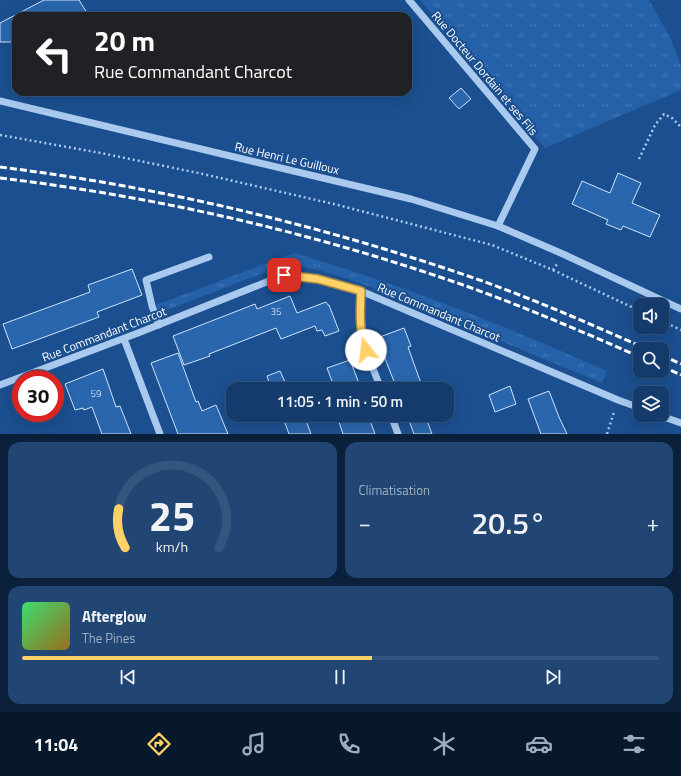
<!DOCTYPE html>
<html lang="fr">
<head>
<meta charset="utf-8">
<style>
	:root { --surface:#143b6b; --page:#214673; --text:#f1f3f6; --muted:#9dadc1; --line:#33557e; --accent:#ffd166 }
	body { margin:0; font-family:"Titillium Web",sans-serif; background:var(--page); color:var(--text); height:100vh; display:flex; flex-direction:column; font-size:15px; white-space:nowrap }
	* { box-sizing:border-box; margin:0 }
	p { font-size:13px; color:var(--muted) }
	.icon { flex:none; width:22px; height:22px; fill:none; stroke:currentColor; stroke-width:2; stroke-linecap:round; stroke-linejoin:round }
	.map { position:relative; height:434px; overflow:hidden }
	.sheet { display:flex; flex-direction:column; gap:8px; padding:8px; background:#0b203b; flex:1 }
	.sheet>* { flex:none }
	.banner { position:absolute; left:12px; top:12px; width:400px; height:84px; border-radius:12px; box-shadow:0 4px 16px #0002,0 0 0 1px var(--line); background:#202124; color:#fff; overflow:hidden }
	.controls { position:absolute; left:633px; top:298px; display:grid; gap:8px }
	.controls a { display:grid; place-items:center; width:36px; height:36px; border-radius:8px; background:var(--surface); box-shadow:0 4px 16px #0002,0 0 0 1px var(--line); font-size:20px }
	.speed { position:absolute; left:12px; top:370px; display:flex; gap:8px; font-size:20px; font-weight:700; text-align:center }
	.speed>* { display:grid; place-content:center; width:52px; height:52px; border-radius:50%; background:var(--surface); box-shadow:0 4px 16px #0002,0 0 0 1px var(--line); line-height:1 }
	.speed .limit { border:6px solid #d22; background:#fff; color:#111 }
	.pin { position:absolute; display:grid; place-items:center; width:34px; height:34px; color:#fff; margin:-17px; border-radius:8px; box-shadow:0 2px 6px #0006 }
	.me { position:absolute; width:44px; margin:-22px; rotate:344deg; stroke-linejoin:round; filter:drop-shadow(0 0 3px #0008) }
	.turn { display:flex; align-items:center; gap:14px; height:84px; padding:0 16px; font-size:18px }
	.turn .icon { width:52px; height:52px; stroke-width:2.5 }
	.turn b { display:block; font-size:28px; line-height:34px }
	.big { font-size:30px; font-weight:600; line-height:1.1 }
	.sheet .widget { flex:1; display:flex; flex-direction:column; justify-content:center; gap:6px; min-width:0; padding:0 14px; border-radius:12px; background:var(--page) }
	.sheet .dial { align-items:center; gap:0 }
	.dial svg { height:104px; overflow:visible; fill:none; stroke:var(--line); stroke-width:7; stroke-linecap:round; text-anchor:middle }
	.dial text { fill:var(--text); stroke:none }
	.song { display:flex; align-items:center; gap:12px }
	.cover { width:48px; height:48px; border-radius:6px; background:linear-gradient(135deg,hsl(140 70% 55%),hsl(40 70% 35%)) }
	.played { height:4px; border-radius:2px; background:linear-gradient(90deg,var(--accent) 55%,var(--line) 55%) }
	.keys { display:flex; justify-content:space-around; direction:ltr }
	.heat { display:flex; justify-content:space-between; align-items:center; font-size:22px; direction:ltr }
	.sheet .tiles { flex:1; display:grid; gap:8px; grid-template-columns:1fr 1fr }
	.widget:last-child { grid-column:span 2 }
	.trip { position:absolute; left:226px; top:382px; width:228px; height:40px; border-radius:12px; background:var(--surface); box-shadow:0 4px 16px #0002,0 0 0 1px var(--line); font-weight:600; line-height:40px; text-align:center }
	.dock { display:flex; height:64px; justify-content:space-around; align-items:center; background:#08182b; color:var(--muted) }
	.dock .icon { width:28px; height:28px }
	.dock .selected { color:var(--accent) }
	.dock b { font-size:18px; color:var(--text) }
	.map>svg:first-child { display:block }
	.grass { fill:url(#grass-tufts) }
	.building { fill:#2a66ad; stroke:#cfe3fa }
	.lines { fill:none; stroke-linecap:round; stroke-linejoin:round }
	.path { stroke:#a9c9ee; stroke-width:2.5; stroke-dasharray:2 3; stroke-linecap:butt }
	.minor { stroke:#a9c9ee; stroke-width:7 }
	.rail { stroke:#fff; stroke-width:3; stroke-dasharray:7 3; stroke-linecap:butt }
	.route-casing { stroke:#a68842; stroke-width:10 }
	.route { stroke:#ffd166; stroke-width:7 }
	.labels { text-anchor:middle; dominant-baseline:central; stroke-width:4; stroke-linejoin:round; paint-order:stroke }
	.number-label { font-size:10px; fill:#cad9ea }
	.street-label { font-size:12px; fill:#fff; stroke:#1b4f8f }
</style>
</head>
<body>
<div class="map">
<svg width="681" height="434" viewBox="0 0 681 434">
	<defs>
		<pattern id="grass-tufts" width="24" height="20" patternUnits="userSpaceOnUse"><rect width="24" height="20" fill="#2461a8"/><path d="M3 7l-1-3M5 7V3M7 7l1-3M15 17l-1-3M17 17v-4M19 17l1-3" fill="none" stroke="#4579b5"/></pattern>
	</defs>
	<rect width="100%" height="100%" fill="#1b4f8f"/>
	<g class="grass">
		<polygon points="420,0 649,0 671,39 681,66 681,90 545,148"/>
		<path d="M294 253C401 284 505 326 607 371L602 383C545 359 488 336 431 312 393 297 317 260 279 267L159 313 156 305Z"/>
	</g>
	<g class="building">
		<polygon points="44,0 79,0 89,16 16,16 16,42 0,42 0,23"/>
		<polygon points="461,88 471,99 459,109 449,98"/>
		<polygon points="618,173 641,183 632,203 660,215 650,237 623,226 621,230 606,224 608,220 572,204 582,181 610,193"/>
		<polygon points="132,269 142,295 97,312 99,317 12,349 3,324 90,292 88,285"/>
		<polygon points="290,296 297,313 326,302 328,305 329,305 339,331 325,336 322,330 317,331 315,326 281,339 276,328 209,354 210,356 184,365 173,336 255,304 257,309"/>
		<polygon points="404,328 411,346 408,347 423,389 397,389 377,338"/>
		<polygon points="178,353 196,402 198,401 202,411 216,405 228,434 178,434 151,363"/>
		<polygon points="350,360 360,386 351,389 335,389 327,368"/>
		<polygon points="103,369 116,407 120,406 131,434 102,434 92,407 84,410 83,408 75,410 65,384"/>
		<polygon points="280,371 286,384 271,389 267,376"/>
		<polygon points="510,386 516,404 495,412 489,395"/>
		<polygon points="549,391 559,417 567,434 541,434 528,399"/>
		<polygon points="282,415 304,415 311,434 289,434"/>
		<polygon points="356,415 368,415 375,434 343,434 339,422"/>
		<polygon points="407,415 425,415 432,434 414,434"/>
	</g>
	<g class="lines">
		<g class="path">
			<polyline points="0,135 101,153 203,174 338,205 492,245 553,270 557,264"/>
			<polyline points="639,159 655,125 664,114 672,118 681,127"/>
			<polyline points="553,270 640,311"/>
			<polyline points="662,321 681,330"/>
			<polyline points="607,434 614,412"/>
		</g>
		<g class="minor">
			<polyline points="409,0 535,149 498,226"/>
			<polyline points="0,101 411,199 498,226 563,254 681,309"/>
			<polyline points="361,291 360,312 361,338 381,389"/>
			<polyline points="159,325 152,306 146,280 209,257"/>
			<polyline points="124,339 160,434"/>
			<polyline points="0,385 138,333 284,275 318,279 361,291 618,400 640,408"/>
			<polyline points="391,415 398,434"/>
			<polyline points="658,415 681,423"/>
		</g>
		<g class="rail">
			<path d="M0 167C160 187 316 224 468 276 529 297 588 323 647 349"/>
			<path d="M0 178C159 197 315 233 466 286 525 307 583 332 640 357"/>
			<polyline points="662,355 681,364"/>
			<polyline points="662,366 681,375"/>
		</g>
	</g>
	<g class="lines">
		<defs>
			<path id="route" d="M284 275 318 279 361 291C360 312 359 331 366 350"/>
		</defs>
		<use href="#route" class="route-casing"/>
		<use href="#route" class="route"/>
	</g>
	<g class="labels">
		<g class="number-label">
			<text x="276" y="311">35</text>
			<text x="96" y="393">59</text>
		</g>
		<g class="street-label">
			<text transform="translate(485 73) rotate(50)">Rue Docteur Dordain et ses Fils</text>
			<text transform="translate(287 158) rotate(13)">Rue Henri Le Guilloux</text>
			<text transform="translate(439 312) rotate(23)">Rue Commandant Charcot</text>
			<text transform="translate(104 334) rotate(-21)">Rue Commandant Charcot</text>
		</g>
	</g>
</svg>
<div class="controls">
<a><svg class="icon" aria-label="sound" viewBox="0 0 24 24"><path d="M4 9h4l5-4v14l-5-4H4zM17 9q2 3 0 6"/></svg></a>
<a><svg class="icon" aria-label="search" viewBox="0 0 24 24"><circle cx="10" cy="10" r="6"/><path d="M15 15l6 6"/></svg></a>
<a><svg class="icon" aria-label="layers" viewBox="0 0 24 24"><path d="M12 4l9 5-9 5-9-5zM3 14l9 5 9-5"/></svg></a>
</div>
<div class="speed"><div class="limit">30</div></div>
<div class="pin" style="left:284px;top:275px;background:#d93025"><svg class="icon" aria-label="arrive" viewBox="0 0 24 24"><path d="M6 21V4h12l-3 4 3 4H6"/></svg></div>
<svg class="me" style="left:366px;top:350px" viewBox="-20 -20 40 40"><circle r="19" fill="#fff"/><path d="M0-13L10 11 0 6-10 11z" fill="#ffd166"/></svg>
<div class="trip">11:05 · 1 min · 50 m</div>
<div class="banner">
<div class="turn"><svg class="icon" aria-label="left" viewBox="0 0 24 24"><path d="M17 20v-9H6M10 6l-5 5 5 5"/></svg><div><b>20 m</b>Rue Commandant Charcot</div></div>
</div>
</div>
<section class="sheet">
<div class="tiles">
<div class="widget dial"><svg viewBox="0 0 100 80">
<path d="M14 69A42 42 0 1 1 86 69"/>
<path d="M14 69A42 42 0 0 1 9 39" stroke="#ffd166"/>
<text x="50" y="56" font-size="32" font-weight="700">25</text>
<text x="50" y="72" font-size="11">km/h</text>
</svg></div>
<div class="widget"><p>Climatisation</p>
<div class="heat"><a>−</a><b class="big">20.5°</b><a>+</a></div>
</div>
<div class="widget">
<div class="song"><i class="cover"></i><div><b>Afterglow</b><p>The Pines</p></div></div>
<div class="played"></div>
<div class="keys"><svg class="icon" aria-label="previous" viewBox="0 0 24 24"><path d="M18 5L8 12l10 7zM5 5v14"/></svg><svg class="icon" aria-label="pause" viewBox="0 0 24 24"><path d="M8 5v14M16 5v14"/></svg><svg class="icon" aria-label="next" viewBox="0 0 24 24"><path d="M6 5l10 7-10 7zM19 5v14"/></svg></div>
</div>
</div>
</section>
<nav class="dock">
<b>11:04</b>
<svg class="icon selected" aria-label="directions" viewBox="0 0 24 24"><path d="M12 3l9 9-9 9-9-9zM9 14v-3h6M13 9l2 2-2 2"/></svg>
<svg class="icon" aria-label="music" viewBox="0 0 24 24"><path d="M9 18V5l10-2v13"/><circle cx="6" cy="18" r="3"/><circle cx="16" cy="16" r="3"/></svg>
<svg class="icon" aria-label="phone" viewBox="0 0 24 24"><path d="M5 4h4l2 5-3 2q2 4 5 5l2-3 5 2v4C11 20 4 13 5 4z"/></svg>
<svg class="icon" aria-label="climate" viewBox="0 0 24 24"><path d="M12 3v18M4 7l16 10M4 17L20 7"/></svg>
<svg class="icon" aria-label="car" viewBox="0 0 24 24"><path d="M5 17H2v-5l4-1 3-4h7l3 4 3 1v5h-3M9 17h6M6 11h13"/><circle cx="7" cy="17" r="2"/><circle cx="17" cy="17" r="2"/></svg>
<svg class="icon" aria-label="filters" viewBox="0 0 24 24"><path d="M4 7h16M4 17h16"/><circle cx="9" cy="7" r="2"/><circle cx="15" cy="17" r="2"/></svg>
</nav>
</body>
</html>
